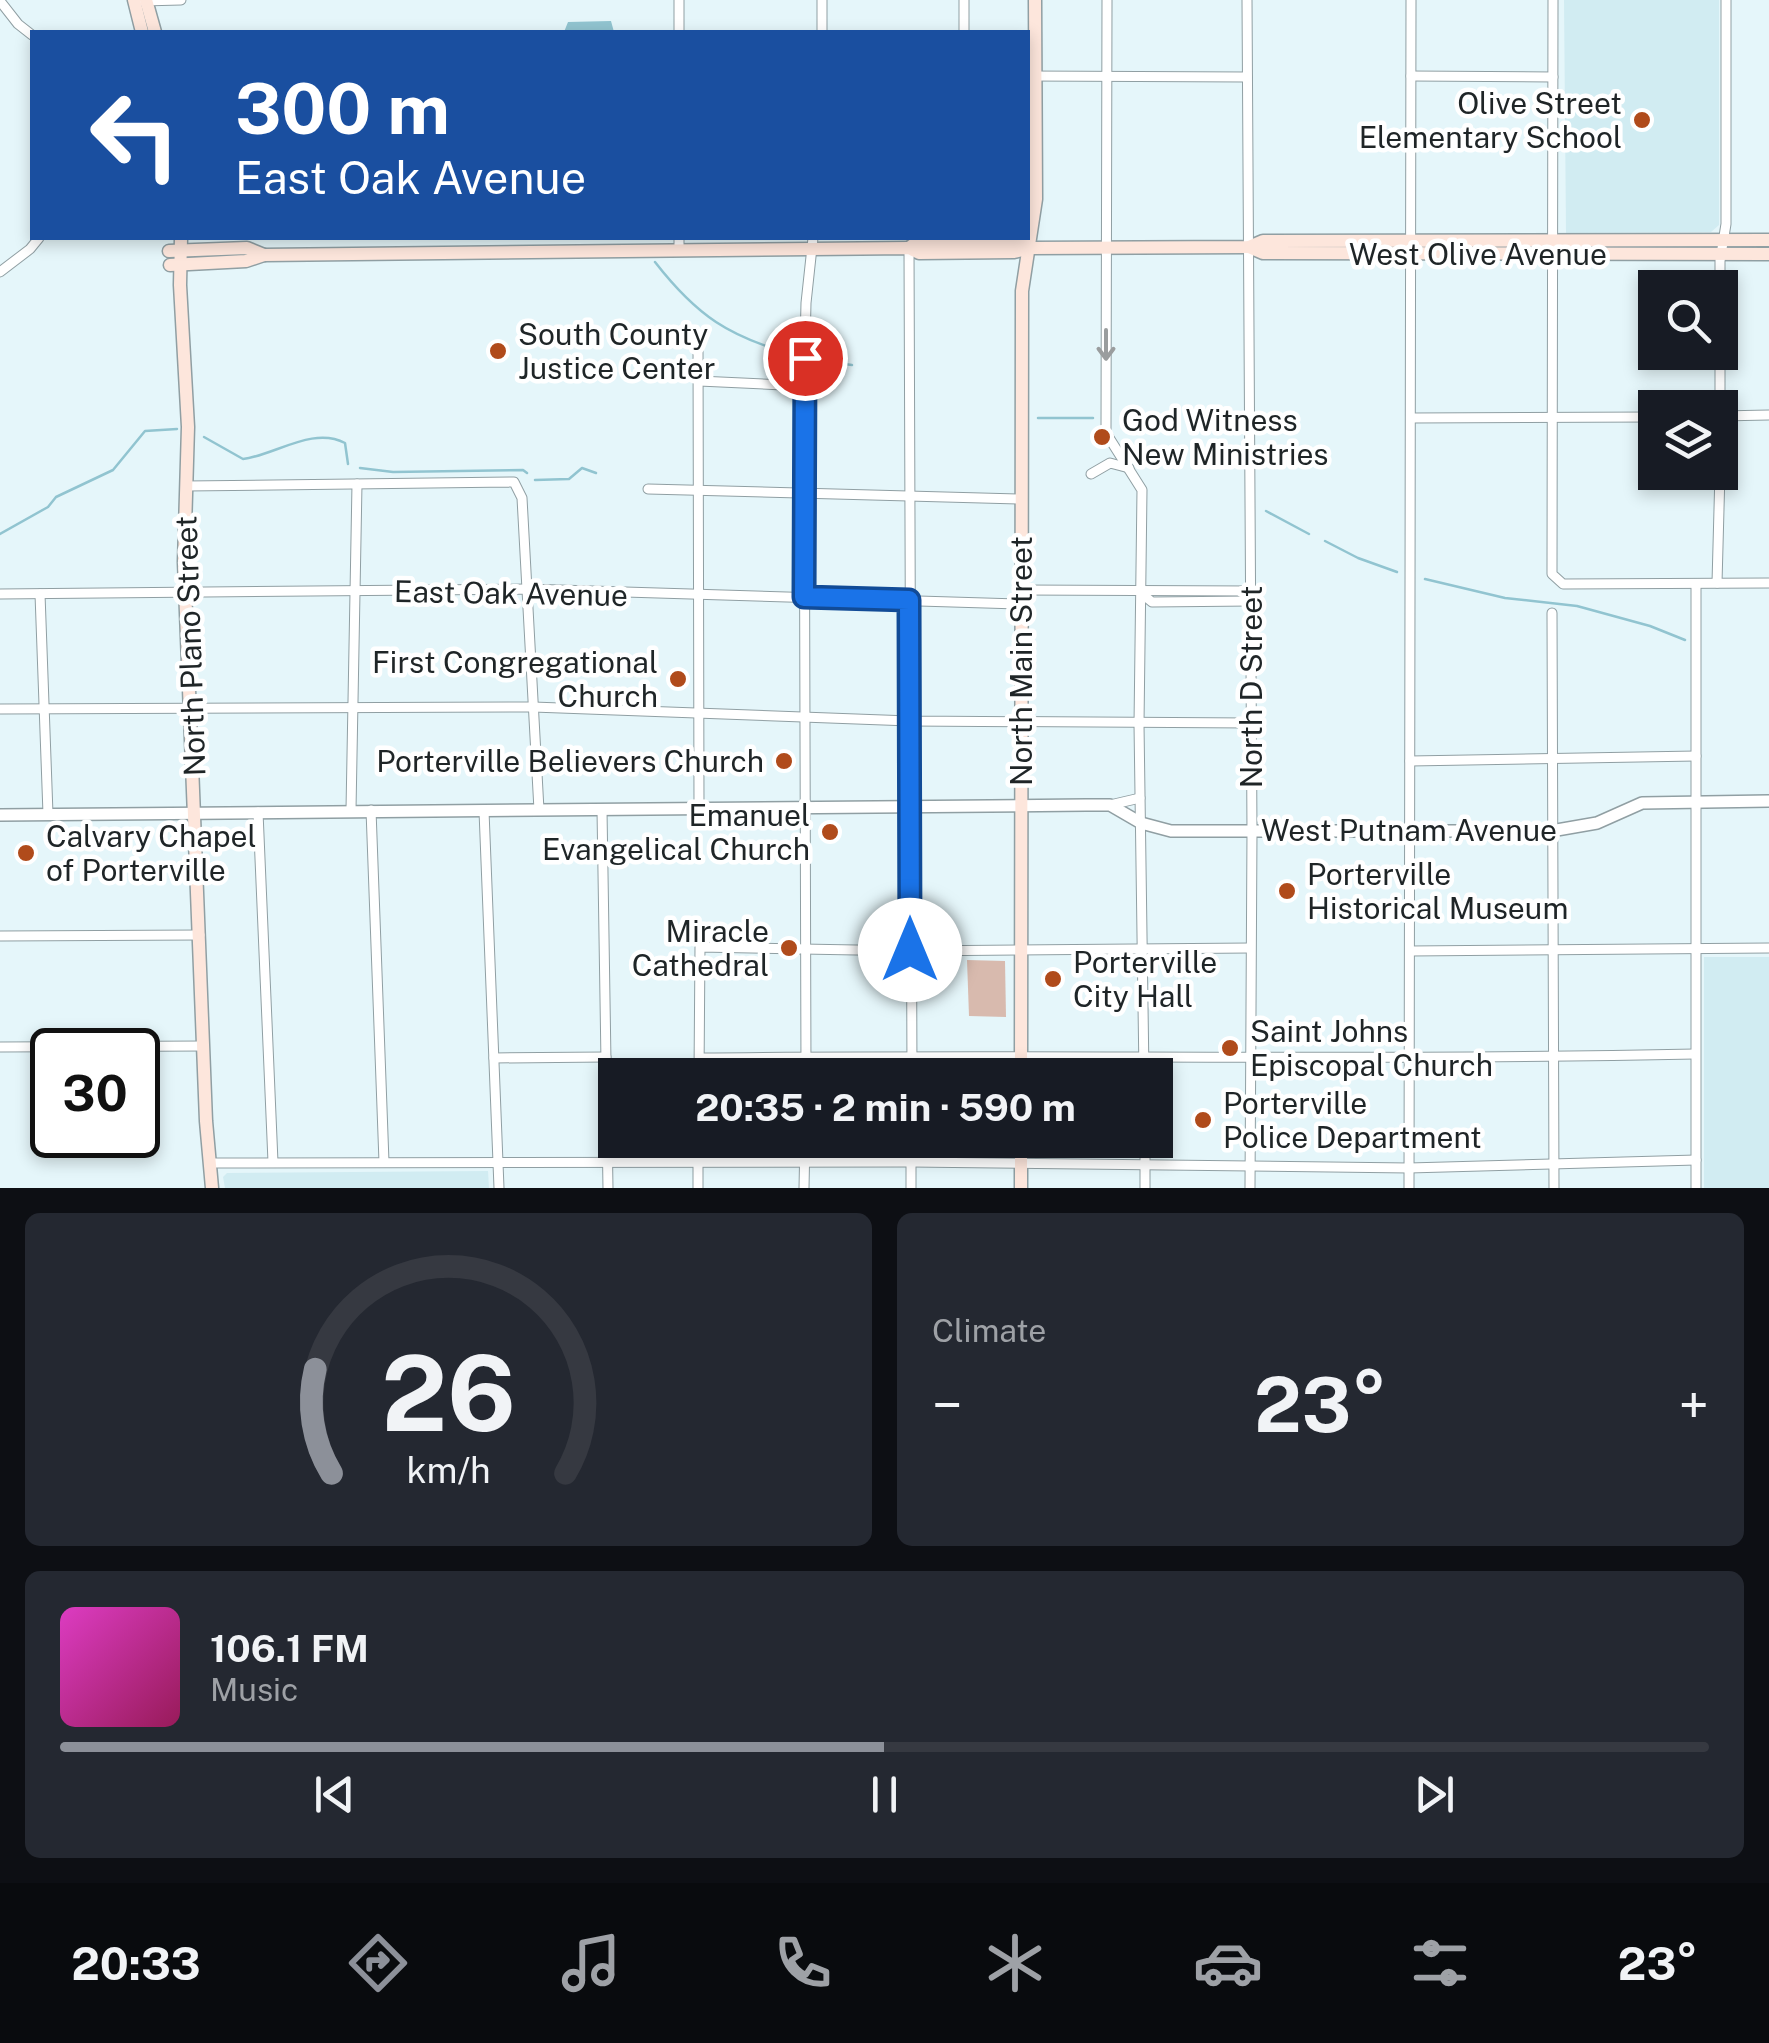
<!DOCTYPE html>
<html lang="en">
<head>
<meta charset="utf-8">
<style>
	:root { --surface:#171b24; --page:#242831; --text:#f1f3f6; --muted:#9ea1a6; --line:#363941; --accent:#8c9099 }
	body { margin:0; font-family:"Public Sans",sans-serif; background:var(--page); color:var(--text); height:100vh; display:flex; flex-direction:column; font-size:38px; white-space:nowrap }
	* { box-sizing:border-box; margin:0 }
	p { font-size:32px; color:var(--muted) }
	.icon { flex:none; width:55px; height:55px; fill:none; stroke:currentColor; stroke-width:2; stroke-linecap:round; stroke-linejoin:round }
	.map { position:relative; height:1188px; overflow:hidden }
	.details { display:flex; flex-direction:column; gap:25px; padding:25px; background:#0d0f14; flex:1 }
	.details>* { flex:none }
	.top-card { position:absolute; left:30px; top:30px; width:1000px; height:210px; border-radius:0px; box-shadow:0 5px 15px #0003; background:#1a4fa0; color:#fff; overflow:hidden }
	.controls { position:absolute; left:1638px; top:270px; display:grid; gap:20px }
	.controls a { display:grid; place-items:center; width:100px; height:100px; border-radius:0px; background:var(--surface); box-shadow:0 5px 15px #0003; font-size:50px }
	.speed { position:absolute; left:30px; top:1028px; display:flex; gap:20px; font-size:50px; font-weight:700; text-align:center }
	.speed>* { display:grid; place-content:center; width:130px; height:130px; border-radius:50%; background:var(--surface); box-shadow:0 5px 15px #0003; line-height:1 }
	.speed .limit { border:5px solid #111; border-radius:15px; background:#fff; color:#111 }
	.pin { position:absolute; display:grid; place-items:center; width:85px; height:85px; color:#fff; margin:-42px; border:5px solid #fff; border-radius:50%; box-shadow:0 2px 10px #0007 }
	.me { position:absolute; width:110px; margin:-55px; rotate:0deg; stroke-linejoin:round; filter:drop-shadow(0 0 8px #0008) }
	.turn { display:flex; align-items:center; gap:35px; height:210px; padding:0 40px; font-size:45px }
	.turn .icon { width:130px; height:130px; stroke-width:2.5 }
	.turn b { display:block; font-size:70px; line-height:85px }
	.big { font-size:75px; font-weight:700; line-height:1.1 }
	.details .tile { flex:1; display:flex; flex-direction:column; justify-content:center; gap:15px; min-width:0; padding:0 35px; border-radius:15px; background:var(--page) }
	.details .dial { align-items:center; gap:0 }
	.dial svg { height:260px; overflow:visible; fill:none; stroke:var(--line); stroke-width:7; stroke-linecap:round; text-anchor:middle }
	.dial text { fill:var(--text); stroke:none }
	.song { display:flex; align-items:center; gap:30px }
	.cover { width:120px; height:120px; border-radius:15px; background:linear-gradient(135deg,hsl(310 70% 55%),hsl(330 70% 35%)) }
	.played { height:10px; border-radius:5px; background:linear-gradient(90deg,var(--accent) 50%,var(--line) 50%) }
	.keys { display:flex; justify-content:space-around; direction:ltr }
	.heat { display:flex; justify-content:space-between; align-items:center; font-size:55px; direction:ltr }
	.details .tiles { flex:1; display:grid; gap:25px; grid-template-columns:1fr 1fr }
	.tile:last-child { grid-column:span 2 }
	.trip { position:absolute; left:598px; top:1058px; width:575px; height:100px; border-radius:0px; background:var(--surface); box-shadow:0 5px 15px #0003; font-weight:700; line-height:100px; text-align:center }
	.menu { display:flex; height:160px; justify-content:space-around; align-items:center; background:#090b0e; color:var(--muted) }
	.menu .icon { width:70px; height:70px }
	.menu .on { color:var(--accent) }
	.menu b { font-size:45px; color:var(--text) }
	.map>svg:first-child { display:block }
	.built { fill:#d1ecf2 }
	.green { fill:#d8baae }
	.water { fill:#91c4d0 }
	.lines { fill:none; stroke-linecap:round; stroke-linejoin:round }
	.stream { stroke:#91c4d0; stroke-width:2.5 }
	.minor-casing { stroke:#909fa3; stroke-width:11 }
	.tertiary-casing { stroke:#909fa3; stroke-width:14 }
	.secondary-casing { stroke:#909fa3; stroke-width:15 }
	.minor { stroke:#fff; stroke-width:9 }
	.tertiary { stroke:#fff; stroke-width:11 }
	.secondary { stroke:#fde6dc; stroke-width:12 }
	.oneway { stroke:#9a9d9e }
	.route-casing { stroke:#114b97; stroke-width:25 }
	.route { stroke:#1a73e8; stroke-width:18 }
	.poi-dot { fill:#b04b1b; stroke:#fff; stroke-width:4 }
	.labels { text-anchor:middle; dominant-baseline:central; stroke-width:9; stroke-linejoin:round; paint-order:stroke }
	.poi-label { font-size:30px; fill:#1f2527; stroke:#fff; text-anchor:start }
	.street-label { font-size:30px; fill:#1f2527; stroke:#fff }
</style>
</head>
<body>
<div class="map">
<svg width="1769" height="1188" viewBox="0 0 1769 1188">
	<rect width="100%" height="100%" fill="#e5f6fa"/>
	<g class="built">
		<polygon points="1564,0 1719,0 1719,225 1711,232 1566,233"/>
		<rect x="1704" y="957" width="65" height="231"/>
		<polygon points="488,1171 489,1188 225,1188 223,1177 227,1173"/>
	</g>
	<polygon class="green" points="967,960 1005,961 1006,1017 969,1016"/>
	<polygon class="water" points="611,21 614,32 564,32 568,22"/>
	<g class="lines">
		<g class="stream">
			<path d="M655 262C697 316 729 337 795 355"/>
			<polyline points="813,360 852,365"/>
			<polyline points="1038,418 1093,418"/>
			<path d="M204 437 243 459C275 455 313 426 345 443L348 464"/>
			<polyline points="360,468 393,472 523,470 527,473"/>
			<polyline points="535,480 569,479 582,468 596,473"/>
			<polyline points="1266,511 1309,534"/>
			<polyline points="0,534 48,507 56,497 113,470 145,431 177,429"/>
			<polyline points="1325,541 1358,558 1397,572"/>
			<polyline points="1425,579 1505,598 1577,606 1650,626 1685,640"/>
		</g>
		<defs>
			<g id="minor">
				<polyline points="679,0 679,32"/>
				<polyline points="822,0 822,32"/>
				<polyline points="1107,0 1106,433 1142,490 1139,724 1144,1075"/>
				<polyline points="1247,0 1252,831 1250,1188"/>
				<polyline points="1553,0 1552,574 1563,584 1769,583"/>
				<polyline points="0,1 18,24 32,35"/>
				<polyline points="142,1 181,0"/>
				<polyline points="964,32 964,0"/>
				<polyline points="1028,76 1247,77"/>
				<polyline points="1411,76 1553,77"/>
				<polyline points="679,238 679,248"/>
				<polyline points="909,248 912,1075"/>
				<polyline points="0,272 30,249 39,238"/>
				<polyline points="1720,288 1720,261 1726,224 1726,0"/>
				<polyline points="1720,331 1720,453"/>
				<polyline points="698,342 699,809"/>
				<polyline points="699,381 804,386"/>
				<polyline points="1720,416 1769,415"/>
				<polyline points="1411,418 1655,417"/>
				<polyline points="1091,474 1110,463 1129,468"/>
				<polyline points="186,486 514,482 522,498 539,810"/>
				<polyline points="648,489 1021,499"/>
				<polyline points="1717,583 1720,472"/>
				<polyline points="1021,590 1251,591"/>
				<polyline points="1141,593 1152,602 1251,601"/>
				<polyline points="0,594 527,589 1021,604"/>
				<polyline points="40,594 48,814"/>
				<polyline points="1552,613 1554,1188"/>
				<polyline points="0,709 533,707 910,721 1250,723"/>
				<polyline points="1410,761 1696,756"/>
				<polyline points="1110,805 1140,798"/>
				<polyline points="351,810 357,484"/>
				<polyline points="371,810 384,1162"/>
				<polyline points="602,810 608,1188"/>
				<polyline points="484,811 499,1188"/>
				<polyline points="258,812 273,1162"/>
				<polyline points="0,936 200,935"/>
				<polyline points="1410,951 1769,948"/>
				<polyline points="0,1047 204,1046"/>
				<polyline points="143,1047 145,1113"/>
				<polyline points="494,1058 606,1057"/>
				<path d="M700 1058C1032 1054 1364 1061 1695 1054"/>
				<polyline points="699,1075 700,947 910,951 1250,948"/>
				<polyline points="806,1075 804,386 806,303 813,238"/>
				<polyline points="1145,1140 1145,1188"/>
				<polyline points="209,1163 911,1162 1409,1168 1696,1160"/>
				<polyline points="698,1188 698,1140"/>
				<polyline points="804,1188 805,1140"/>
				<polyline points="911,1188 911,1140"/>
				<polyline points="1409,1188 1411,0"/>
				<polyline points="1696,1188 1696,584"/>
			</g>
			<polyline id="tertiary" points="0,815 1086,805 1110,805 1141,823 1171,831 1551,831 1597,823 1642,803 1769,801"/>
			<g id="secondary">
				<polyline points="134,0 142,32"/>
				<polyline points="146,0 155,32"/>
				<polyline points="181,238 180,285 188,427 184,562 206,1121 212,1188"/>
				<polyline points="1249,247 1263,253 1769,254"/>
				<polyline points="909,248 918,241 1017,241 1030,248"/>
				<polyline points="169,251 247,248 264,255"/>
				<polyline points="170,265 246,261 264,255 909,248 919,253 1014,252 1030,248 1249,247 1263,241 1769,240"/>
				<polyline points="1021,1075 1022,291 1036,199 1035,0"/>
				<polyline points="1021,1140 1021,1188"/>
			</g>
		</defs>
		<use href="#minor" class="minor-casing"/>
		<use href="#tertiary" class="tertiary-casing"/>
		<use href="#secondary" class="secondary-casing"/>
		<use href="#minor" class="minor"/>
		<use href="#tertiary" class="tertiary"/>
		<use href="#secondary" class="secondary"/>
	</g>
	<defs><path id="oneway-shaft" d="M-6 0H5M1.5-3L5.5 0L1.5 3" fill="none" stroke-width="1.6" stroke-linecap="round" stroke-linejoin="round" transform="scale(2.5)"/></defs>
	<use class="oneway" href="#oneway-shaft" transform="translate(1106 345) rotate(90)"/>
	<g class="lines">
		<defs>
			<polyline id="route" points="805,358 804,597 909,600 910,950"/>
		</defs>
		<use href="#route" class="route-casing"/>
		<use href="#route" class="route"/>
	</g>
	<g class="poi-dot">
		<circle cx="1642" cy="120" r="10"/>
		<circle cx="498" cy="351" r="10"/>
		<circle cx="1102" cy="437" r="10"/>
		<circle cx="678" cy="679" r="10"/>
		<circle cx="784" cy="761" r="10"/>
		<circle cx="830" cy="832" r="10"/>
		<circle cx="26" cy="853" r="10"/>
		<circle cx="1287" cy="891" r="10"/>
		<circle cx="789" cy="948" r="10"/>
		<circle cx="1053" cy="979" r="10"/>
		<circle cx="1230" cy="1048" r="10"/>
		<circle cx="1203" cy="1120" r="10"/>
	</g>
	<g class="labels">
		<g class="poi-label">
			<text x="1622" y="103" text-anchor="end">Olive Street<tspan x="1622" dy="34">Elementary School</tspan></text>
			<text x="518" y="334">South County<tspan x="518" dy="34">Justice Center</tspan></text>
			<text x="1122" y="420">God Witness<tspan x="1122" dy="34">New Ministries</tspan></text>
			<text x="658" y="662" text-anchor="end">First Congregational<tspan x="658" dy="34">Church</tspan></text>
			<text x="764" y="761" text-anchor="end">Porterville Believers Church</text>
			<text x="810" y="815" text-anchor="end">Emanuel<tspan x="810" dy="34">Evangelical Church</tspan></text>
			<text x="46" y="836">Calvary Chapel<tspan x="46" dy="34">of Porterville</tspan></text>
			<text x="1307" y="874">Porterville<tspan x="1307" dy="34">Historical Museum</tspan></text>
			<text x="769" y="931" text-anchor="end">Miracle<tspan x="769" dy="34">Cathedral</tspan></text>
			<text x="1073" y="962">Porterville<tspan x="1073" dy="34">City Hall</tspan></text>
			<text x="1250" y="1031">Saint Johns<tspan x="1250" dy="34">Episcopal Church</tspan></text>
			<text x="1223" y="1103">Porterville<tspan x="1223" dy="34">Police Department</tspan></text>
		</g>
		<g class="street-label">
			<text x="1478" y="254">West Olive Avenue</text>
			<text transform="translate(511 593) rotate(1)">East Oak Avenue</text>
			<text transform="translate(190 646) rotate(-92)">North Plano Street</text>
			<text transform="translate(1021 661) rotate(-90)">North Main Street</text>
			<text transform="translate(1251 687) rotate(-90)">North D Street</text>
			<text x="1409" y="830">West Putnam Avenue</text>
		</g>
	</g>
</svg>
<div class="controls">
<a><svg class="icon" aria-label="search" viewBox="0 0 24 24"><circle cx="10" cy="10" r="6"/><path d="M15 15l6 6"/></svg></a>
<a><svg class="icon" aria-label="layers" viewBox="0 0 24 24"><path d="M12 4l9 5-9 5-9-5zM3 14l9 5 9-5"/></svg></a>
</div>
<div class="speed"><div class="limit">30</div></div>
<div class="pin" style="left:805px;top:358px;background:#d93025"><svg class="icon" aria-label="arrive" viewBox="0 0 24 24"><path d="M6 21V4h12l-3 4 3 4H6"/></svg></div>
<svg class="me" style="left:910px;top:950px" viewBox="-20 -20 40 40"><circle r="19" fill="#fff"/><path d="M0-13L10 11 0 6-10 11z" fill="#1a73e8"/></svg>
<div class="trip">20:35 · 2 min · 590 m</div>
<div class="top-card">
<div class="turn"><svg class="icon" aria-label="left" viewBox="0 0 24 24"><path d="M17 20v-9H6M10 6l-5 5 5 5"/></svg><div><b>300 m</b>East Oak Avenue</div></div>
</div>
</div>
<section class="details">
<div class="tiles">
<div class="tile dial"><svg viewBox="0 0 100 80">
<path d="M14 69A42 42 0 1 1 86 69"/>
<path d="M14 69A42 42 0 0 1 9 37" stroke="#8c9099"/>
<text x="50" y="56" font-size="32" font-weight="700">26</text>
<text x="50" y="72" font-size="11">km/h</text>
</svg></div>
<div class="tile"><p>Climate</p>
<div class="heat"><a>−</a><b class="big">23°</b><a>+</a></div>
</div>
<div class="tile">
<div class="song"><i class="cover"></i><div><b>106.1 FM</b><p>Music</p></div></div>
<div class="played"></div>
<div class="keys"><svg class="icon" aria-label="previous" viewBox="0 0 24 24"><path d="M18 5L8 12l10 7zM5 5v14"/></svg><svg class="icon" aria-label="pause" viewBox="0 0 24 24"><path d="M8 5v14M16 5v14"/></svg><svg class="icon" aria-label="next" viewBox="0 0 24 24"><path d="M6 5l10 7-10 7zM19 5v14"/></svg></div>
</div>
</div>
</section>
<nav class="menu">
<b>20:33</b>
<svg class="icon on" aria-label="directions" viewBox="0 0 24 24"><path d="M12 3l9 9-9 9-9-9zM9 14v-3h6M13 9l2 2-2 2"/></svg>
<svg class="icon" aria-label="music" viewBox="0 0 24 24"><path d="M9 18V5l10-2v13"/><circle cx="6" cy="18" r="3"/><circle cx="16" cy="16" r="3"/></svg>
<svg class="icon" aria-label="phone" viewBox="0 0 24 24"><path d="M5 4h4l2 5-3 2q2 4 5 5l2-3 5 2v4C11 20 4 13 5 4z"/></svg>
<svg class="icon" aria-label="climate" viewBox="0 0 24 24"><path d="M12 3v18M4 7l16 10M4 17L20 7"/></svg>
<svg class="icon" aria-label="car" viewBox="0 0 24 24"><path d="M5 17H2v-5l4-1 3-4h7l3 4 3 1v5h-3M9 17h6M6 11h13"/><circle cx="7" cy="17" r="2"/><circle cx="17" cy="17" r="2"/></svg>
<svg class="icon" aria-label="filters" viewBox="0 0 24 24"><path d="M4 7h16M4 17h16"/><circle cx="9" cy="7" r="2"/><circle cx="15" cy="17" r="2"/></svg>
<b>23°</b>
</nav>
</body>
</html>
